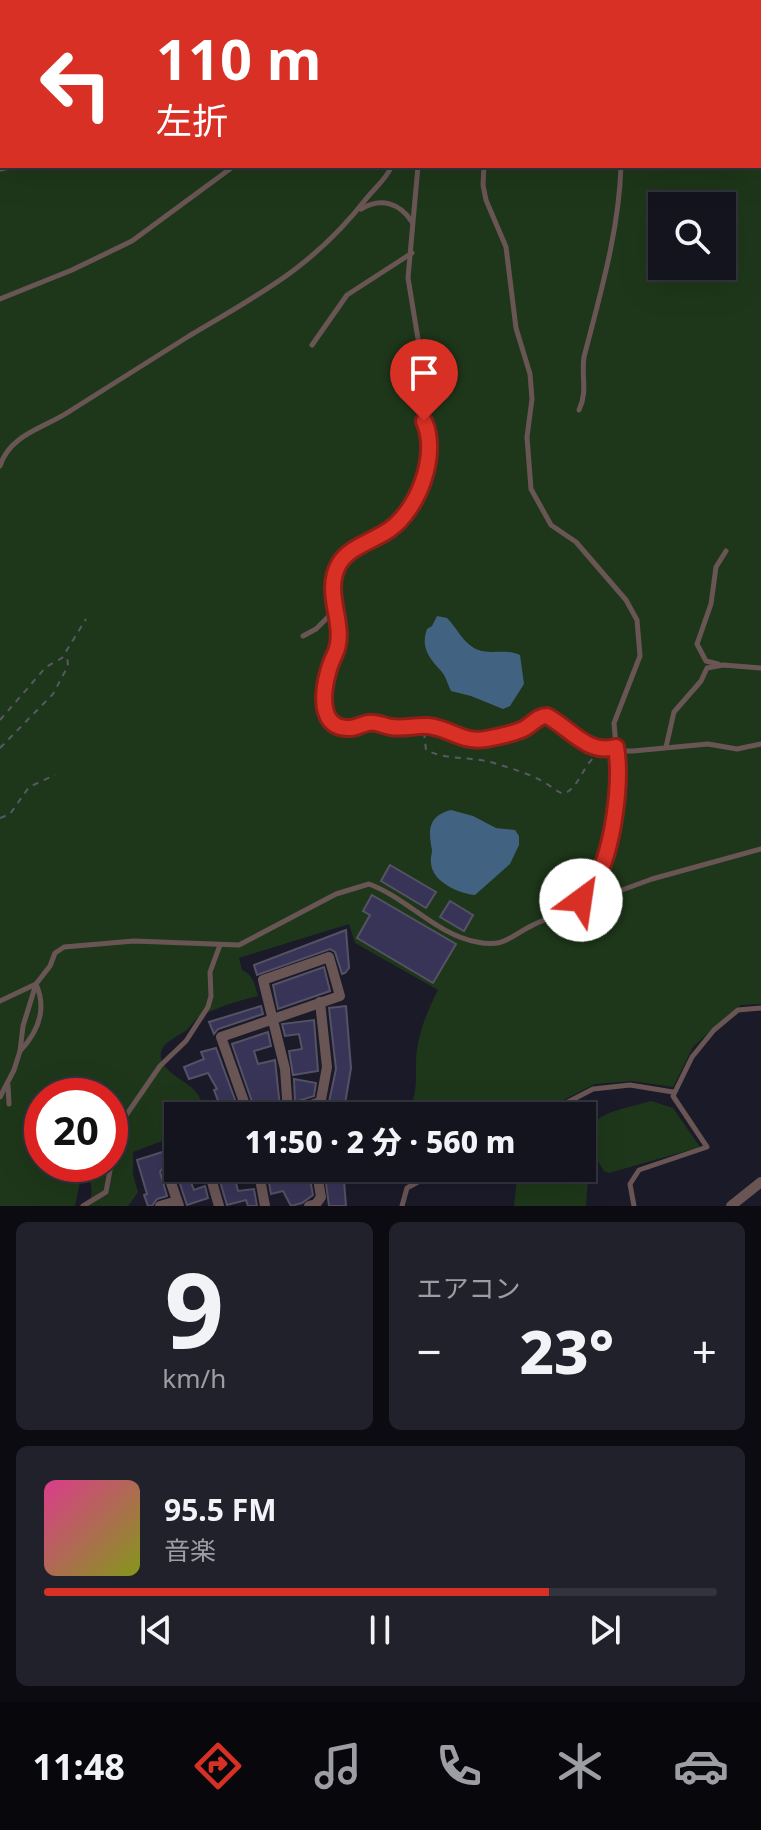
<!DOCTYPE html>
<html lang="ja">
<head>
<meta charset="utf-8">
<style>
	:root { --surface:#14141f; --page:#21212c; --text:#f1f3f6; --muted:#9d9ea4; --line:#33333d; --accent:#d93025 }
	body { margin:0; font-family:"Noto Sans","Noto Sans JP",sans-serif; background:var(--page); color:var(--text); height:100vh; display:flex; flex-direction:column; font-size:30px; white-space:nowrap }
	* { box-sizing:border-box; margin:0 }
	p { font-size:26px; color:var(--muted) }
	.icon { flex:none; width:44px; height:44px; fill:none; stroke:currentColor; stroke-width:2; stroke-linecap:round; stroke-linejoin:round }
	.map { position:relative; height:1206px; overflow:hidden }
	.details { display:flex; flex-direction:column; gap:16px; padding:16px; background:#0b0b11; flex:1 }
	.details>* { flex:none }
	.banner { position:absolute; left:0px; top:0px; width:762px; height:168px; box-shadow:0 8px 32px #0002,0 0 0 2px var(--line); background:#d93025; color:#fff; overflow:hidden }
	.tools { position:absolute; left:648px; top:192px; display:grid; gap:16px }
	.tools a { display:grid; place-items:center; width:88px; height:88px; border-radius:0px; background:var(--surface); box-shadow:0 8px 32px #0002,0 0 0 2px var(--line); font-size:40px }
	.speed { position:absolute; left:24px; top:1078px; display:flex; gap:16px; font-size:40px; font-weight:700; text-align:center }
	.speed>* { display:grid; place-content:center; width:104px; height:104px; border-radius:50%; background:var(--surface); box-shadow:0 8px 32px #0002,0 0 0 2px var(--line); line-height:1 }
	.speed .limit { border:12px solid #d22; background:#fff; color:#111 }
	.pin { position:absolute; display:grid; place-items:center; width:68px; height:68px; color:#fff; margin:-82px -34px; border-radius:50% 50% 50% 0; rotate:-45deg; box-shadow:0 0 8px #0007 }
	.pin .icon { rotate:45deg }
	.me { position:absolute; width:88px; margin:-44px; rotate:31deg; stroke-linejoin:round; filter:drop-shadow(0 0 6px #0008) }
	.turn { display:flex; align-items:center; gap:28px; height:168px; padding:0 24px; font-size:36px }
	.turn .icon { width:104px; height:104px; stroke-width:2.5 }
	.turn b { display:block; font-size:56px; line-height:68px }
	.big { font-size:60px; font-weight:800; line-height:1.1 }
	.details .tile { flex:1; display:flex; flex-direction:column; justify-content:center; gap:12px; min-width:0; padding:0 28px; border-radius:12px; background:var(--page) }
	.details .dial { align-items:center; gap:0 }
	.dial b { font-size:104px; line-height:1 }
	.song { display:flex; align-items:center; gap:24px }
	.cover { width:96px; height:96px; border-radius:12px; background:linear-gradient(135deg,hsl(330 70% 55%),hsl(70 70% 35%)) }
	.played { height:8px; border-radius:4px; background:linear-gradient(90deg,var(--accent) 75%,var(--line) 75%) }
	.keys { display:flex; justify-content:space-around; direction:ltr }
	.heat { display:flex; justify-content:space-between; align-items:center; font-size:44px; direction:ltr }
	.details .tiles { flex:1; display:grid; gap:16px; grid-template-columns:1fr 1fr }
	.tile:last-child { grid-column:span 2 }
	.trip { position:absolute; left:164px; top:1102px; width:432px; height:80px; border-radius:0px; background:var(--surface); box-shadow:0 8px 32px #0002,0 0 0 2px var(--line); font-weight:800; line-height:80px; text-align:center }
	.tabs { display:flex; height:128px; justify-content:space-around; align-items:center; background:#08080c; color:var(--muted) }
	.tabs .icon { width:56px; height:56px }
	.tabs .current { color:var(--accent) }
	.tabs b { font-size:36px; color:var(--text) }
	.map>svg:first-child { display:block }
	.green { fill:#1e371a; fill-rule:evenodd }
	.water { fill:#416280 }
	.building { fill:#383457; stroke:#545264; stroke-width:2 }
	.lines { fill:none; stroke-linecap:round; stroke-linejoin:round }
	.path { stroke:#585865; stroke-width:2; stroke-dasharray:6 6; stroke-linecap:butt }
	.service { stroke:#6a5555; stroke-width:5 }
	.minor { stroke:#6a5555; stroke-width:10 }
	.route-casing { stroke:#8d1f18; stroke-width:20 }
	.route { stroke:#d93025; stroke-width:14 }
</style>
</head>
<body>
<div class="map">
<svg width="761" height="1206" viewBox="0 0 761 1206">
	<rect width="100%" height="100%" fill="#1b1a29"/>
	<g class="green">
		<polygon points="203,0 702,0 703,2 202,2"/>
		<path d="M761 8V1004L741 1005 722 1020 693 1047 673 1087 632 1081 595 1084 532 1116H406C417 1097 416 1083 416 1061 417 1035 427 1012 438 990L355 943 349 924 239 958 242 970C253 974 255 986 258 996 240 1000 215 1008 199 1017 194 1020 191 1026 187 1030 177 1037 155 1045 162 1061 170 1079 196 1083 201 1101L197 1110 201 1116H178V1135L133 1152V1175L138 1192 128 1206H86C96 1196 90 1181 87 1170L82 1172 75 1206H0V146H2V166H760ZM662 206H722V266H662ZM42 1096H110V1164H42Z"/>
		<path d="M651 1101 673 1108 700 1147 609 1173 604 1171C570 1115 605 1114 651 1101Z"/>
		<polygon points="582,1149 589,1164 586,1206 514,1206 518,1168 582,1168"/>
	</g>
	<g class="water">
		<path d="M437 616 447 618C457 628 462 641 474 648 488 656 505 648 520 655L524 684 510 706 503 709 471 696 451 691C448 685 446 677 442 672 430 659 420 648 427 629L432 626Z"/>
		<path d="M451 810 473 816 496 828 515 830 519 836V845L510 864 475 895C460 894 432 882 431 863 430 859 432 854 432 850 428 830 428 816 451 810Z"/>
	</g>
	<g class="building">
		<polygon points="390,865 436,892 426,908 381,881"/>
		<polygon points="372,895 456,944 433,983 357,938 370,915 363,911"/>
		<polygon points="450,901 473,915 464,931 440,917"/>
		<polygon points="346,930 349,968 345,973 342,974 335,952 330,949 257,975 254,965"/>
		<polygon points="324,967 330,991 278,1009 273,985"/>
		<polygon points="261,1006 263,1014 218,1029 214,1034 209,1022"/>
		<polygon points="346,1006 351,1068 343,1116 326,1116 336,1069 329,1008"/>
		<polygon points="314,1020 318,1071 293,1075 289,1051 302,1049 299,1034 285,1036 282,1024"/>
		<polygon points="268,1032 271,1046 254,1051 258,1064 275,1060 280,1107 273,1110 270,1116 257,1116 232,1044"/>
		<polygon points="216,1048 241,1116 224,1116 214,1090 217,1089 208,1073 189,1079 184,1067 204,1059 201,1052"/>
		<polygon points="294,1079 316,1083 314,1096 295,1102"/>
		<polygon points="178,1147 178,1160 164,1167 160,1172 167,1196 157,1199 152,1206 148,1206 144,1195 147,1194 137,1160"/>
		<polygon points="216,1168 250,1168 250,1172 234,1175 238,1191 254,1189 257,1206 248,1206 246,1200 227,1205"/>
		<polygon points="293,1168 308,1168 313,1195 302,1203 291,1206 283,1191 271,1194 269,1183 290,1174"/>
		<polygon points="324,1168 343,1168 346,1206 329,1206"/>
		<polygon points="187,1172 194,1190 205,1186 208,1198 187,1205 178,1178"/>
	</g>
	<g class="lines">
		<g class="path">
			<polyline points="0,720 46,667 62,658 86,619"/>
			<path d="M424 732 426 750C449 761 470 756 494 763 510 768 527 773 542 781 550 785 555 791 564 794 581 785 582 766 596 756"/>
			<polyline points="0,748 53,694 68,666 67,654"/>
			<polyline points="0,818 10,814 29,787 55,775"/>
		</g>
		<g class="service">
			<polyline points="236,0 237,2"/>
			<polyline points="476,0 477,2"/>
			<polyline points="573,0 574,2"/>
			<polyline points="686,0 687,2"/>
			<polyline points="709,0 711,2"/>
			<polyline points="212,2 212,0"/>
			<polyline points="328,2 331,0"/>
			<polyline points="760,4 761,4"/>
			<polyline points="760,17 761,16"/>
			<polyline points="484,166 483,185 486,200 506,247 516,328 530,374 532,399 527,437 531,489 551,525 576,542 626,600 637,620 640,656 614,723 616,747 621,751 633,751 708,744 737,749 761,744"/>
			<polyline points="0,169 15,166"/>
			<path d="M361 209C381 197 400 203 412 222"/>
			<polyline points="0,299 72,270 132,241 234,166"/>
			<polyline points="312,345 347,295 412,253"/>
			<path d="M579 410C588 392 581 376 584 357 600 295 619 231 621 166"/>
			<path d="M0 466C10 434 45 428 70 411 109 386 149 361 189 336 261 293 313 267 366 199 377 185 384 182 392 166"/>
			<polyline points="303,636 316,629 334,611"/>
			<polyline points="718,664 706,661 697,644 711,604 716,567 726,551"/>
			<polyline points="666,747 674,712 701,681 707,668 723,665 761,668"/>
			<polyline points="576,907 652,879 761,849"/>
			<path d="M0 1001 36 984C47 1009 39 1031 20 1051"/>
			<polyline points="8,1085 9,1104"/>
			<path d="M0 1097 14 1070 20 1051 23 1026 36 984 50 966 55 953 64 947 134 941 239 945 336 894 369 884C407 898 437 935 477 942 505 948 510 936 533 925 549 917 569 913 581 900 610 868 624 788 616 747 587 756 570 728 547 716H542L519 731 484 740H466L431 726 391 727 368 723 347 728 334 724 325 710 327 671 339 640 332 589 338 565 353 550 392 527 412 502 427 470 430 434 424 421 421 406 420 351 408 278 418 166"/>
			<polyline points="541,1116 593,1089 630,1085 673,1092"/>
			<polyline points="83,1206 106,1192 118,1127 160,1066 186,1041 208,1007 211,996 210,972 220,945"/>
			<polyline points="402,1206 407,1188 443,1168"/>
			<polyline points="634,1206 630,1184 639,1170 707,1147 673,1096 692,1057 714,1030 738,1010 761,1008"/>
		</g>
		<g class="minor">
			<polyline points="196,2 196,0"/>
			<polyline points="0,73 2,73"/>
			<polyline points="249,1116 221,1037 340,996 329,957 263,980 285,1069 288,1112"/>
			<polyline points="278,1116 320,1102"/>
			<polyline points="318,1116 327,1067 320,1002"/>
			<polyline points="208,1168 219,1206"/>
			<polyline points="258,1168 265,1206"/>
			<polyline points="260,1176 285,1168"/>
			<polyline points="160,1206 177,1201"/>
			<polyline points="179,1206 168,1174 180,1168"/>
			<polyline points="309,1206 316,1204 321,1197 316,1168"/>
			<polyline points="731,1206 761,1182"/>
		</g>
	</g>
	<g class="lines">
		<defs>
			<path id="route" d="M424 421C439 454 419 509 389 530 373 541 349 547 339 564 322 594 348 625 335 654 325 673 311 730 350 728 356 728 362 724 368 723 375 721 384 726 391 727 404 729 416 725 428 726 450 728 462 743 486 739 497 737 511 734 521 730 532 726 536 716 547 716 570 728 587 755 616 747 622 783 613 848 596 880 592 887 586 894 581 900"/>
		</defs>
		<use href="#route" class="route-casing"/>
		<use href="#route" class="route"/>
	</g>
</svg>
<div class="tools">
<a><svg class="icon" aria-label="search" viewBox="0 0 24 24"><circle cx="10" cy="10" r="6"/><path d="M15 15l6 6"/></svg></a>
</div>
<div class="speed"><div class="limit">20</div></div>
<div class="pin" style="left:424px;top:421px;background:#d93025"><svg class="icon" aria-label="arrive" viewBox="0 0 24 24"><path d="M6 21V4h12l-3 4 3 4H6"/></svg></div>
<svg class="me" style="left:581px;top:900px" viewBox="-20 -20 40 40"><circle r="19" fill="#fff"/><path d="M0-13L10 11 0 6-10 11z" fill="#d93025"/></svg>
<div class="trip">11:50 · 2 分 · 560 m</div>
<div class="banner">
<div class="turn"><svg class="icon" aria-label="left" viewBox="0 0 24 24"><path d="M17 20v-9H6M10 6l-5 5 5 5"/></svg><div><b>110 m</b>左折</div></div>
</div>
</div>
<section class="details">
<div class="tiles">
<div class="tile dial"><b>9</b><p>km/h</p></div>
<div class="tile"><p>エアコン</p>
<div class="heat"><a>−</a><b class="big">23°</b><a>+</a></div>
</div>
<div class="tile">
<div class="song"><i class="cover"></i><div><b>95.5 FM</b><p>音楽</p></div></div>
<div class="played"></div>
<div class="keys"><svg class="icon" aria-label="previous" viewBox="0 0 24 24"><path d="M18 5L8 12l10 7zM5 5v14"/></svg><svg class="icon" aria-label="pause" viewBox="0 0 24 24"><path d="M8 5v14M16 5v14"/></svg><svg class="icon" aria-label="next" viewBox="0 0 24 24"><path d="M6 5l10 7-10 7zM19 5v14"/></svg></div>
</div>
</div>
</section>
<nav class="tabs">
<b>11:48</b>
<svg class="icon current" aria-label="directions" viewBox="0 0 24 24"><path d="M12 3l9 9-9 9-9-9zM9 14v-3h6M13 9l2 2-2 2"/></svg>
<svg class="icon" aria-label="music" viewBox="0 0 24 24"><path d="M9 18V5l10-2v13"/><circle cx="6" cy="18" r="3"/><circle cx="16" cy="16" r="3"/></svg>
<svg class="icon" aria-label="phone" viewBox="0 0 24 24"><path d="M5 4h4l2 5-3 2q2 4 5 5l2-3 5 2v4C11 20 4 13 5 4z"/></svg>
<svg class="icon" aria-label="climate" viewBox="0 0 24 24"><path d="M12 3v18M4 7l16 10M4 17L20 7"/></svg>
<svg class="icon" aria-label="car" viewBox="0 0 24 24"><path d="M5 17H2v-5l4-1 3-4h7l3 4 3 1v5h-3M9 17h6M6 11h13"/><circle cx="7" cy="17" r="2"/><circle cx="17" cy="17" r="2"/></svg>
</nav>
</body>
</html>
